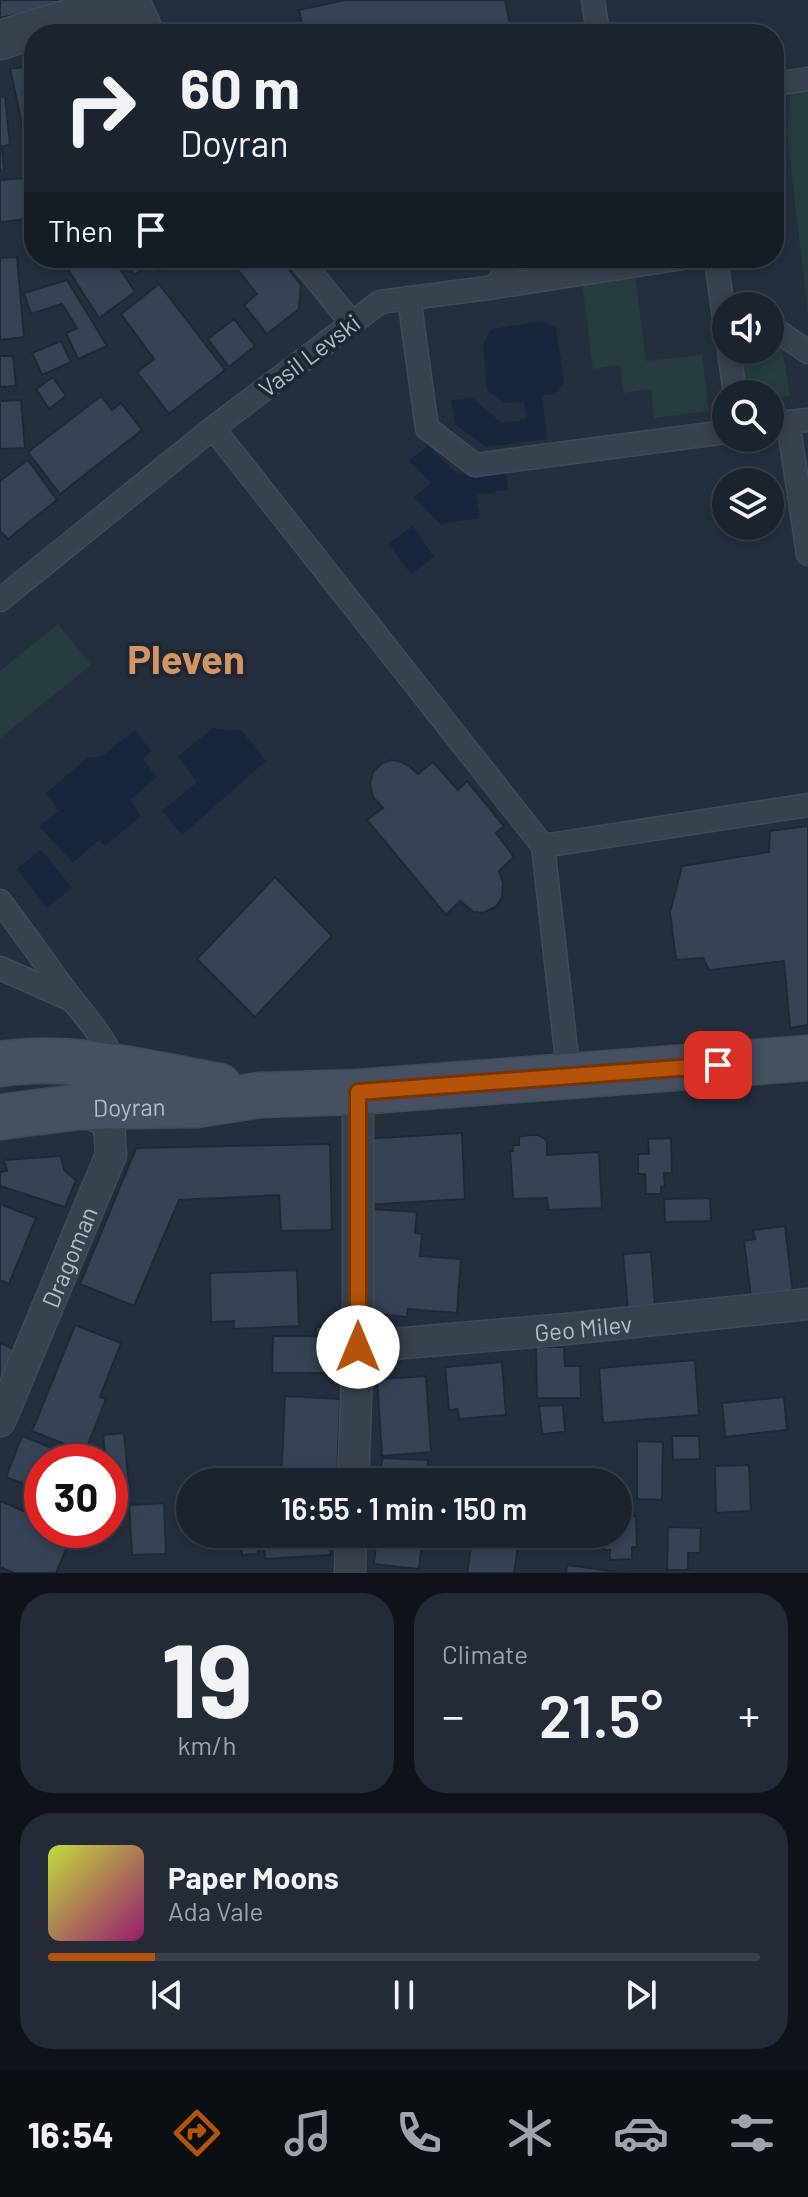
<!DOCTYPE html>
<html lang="en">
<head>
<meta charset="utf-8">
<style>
	:root { --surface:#1b232e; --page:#242b36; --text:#f1f3f6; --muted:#a0a4aa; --line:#39404a; --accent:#b45309 }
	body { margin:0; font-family:Barlow,sans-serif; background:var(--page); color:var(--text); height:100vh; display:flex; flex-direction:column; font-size:30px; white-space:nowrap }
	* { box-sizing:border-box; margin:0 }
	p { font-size:26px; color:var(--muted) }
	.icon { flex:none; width:44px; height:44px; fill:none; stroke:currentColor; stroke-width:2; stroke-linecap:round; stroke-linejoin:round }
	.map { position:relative; height:1573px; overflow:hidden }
	.panel { display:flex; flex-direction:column; gap:20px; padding:20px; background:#0f1319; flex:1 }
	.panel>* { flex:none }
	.guide { position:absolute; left:24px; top:24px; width:760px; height:244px; border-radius:32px; box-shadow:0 4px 12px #0003,0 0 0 2px var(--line); background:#1b232e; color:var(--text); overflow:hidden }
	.buttons { position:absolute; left:712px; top:292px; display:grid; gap:16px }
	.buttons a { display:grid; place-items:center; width:72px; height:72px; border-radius:50%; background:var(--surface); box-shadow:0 4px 12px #0003,0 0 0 2px var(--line); font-size:40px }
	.speed { position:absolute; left:24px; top:1444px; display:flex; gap:16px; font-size:40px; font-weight:700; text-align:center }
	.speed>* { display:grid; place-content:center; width:104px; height:104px; border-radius:50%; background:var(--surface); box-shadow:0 4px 12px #0003,0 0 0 2px var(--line); line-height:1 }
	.speed .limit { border:12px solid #d22; background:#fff; color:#111 }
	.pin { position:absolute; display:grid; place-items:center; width:68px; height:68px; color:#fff; margin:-34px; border-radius:16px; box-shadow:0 4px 12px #0006 }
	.me { position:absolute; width:88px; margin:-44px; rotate:0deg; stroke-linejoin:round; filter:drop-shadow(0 0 6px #0008) }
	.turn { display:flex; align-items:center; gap:28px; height:168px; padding:0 24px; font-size:36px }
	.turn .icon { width:104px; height:104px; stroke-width:2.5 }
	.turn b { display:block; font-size:56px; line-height:68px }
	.then { display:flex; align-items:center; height:76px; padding:0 24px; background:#0003; gap:16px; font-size:30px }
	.big { font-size:60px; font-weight:600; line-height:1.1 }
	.panel .widget { flex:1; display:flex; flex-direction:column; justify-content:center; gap:12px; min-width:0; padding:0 28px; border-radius:32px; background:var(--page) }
	.panel .dial { align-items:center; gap:0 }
	.dial b { font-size:104px; line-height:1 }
	.song { display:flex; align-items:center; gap:24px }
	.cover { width:96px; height:96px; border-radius:12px; background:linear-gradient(135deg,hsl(70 70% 55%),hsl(320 70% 35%)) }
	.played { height:8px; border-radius:4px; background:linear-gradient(90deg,var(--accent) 15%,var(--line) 15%) }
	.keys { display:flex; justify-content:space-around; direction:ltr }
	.heat { display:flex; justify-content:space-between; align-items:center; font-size:44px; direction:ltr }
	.panel .tiles { flex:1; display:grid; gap:20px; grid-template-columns:1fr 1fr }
	.widget:last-child { grid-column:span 2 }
	.trip { position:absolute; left:176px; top:1468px; width:456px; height:80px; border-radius:40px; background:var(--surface); box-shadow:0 4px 12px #0003,0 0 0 2px var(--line); font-weight:600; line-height:80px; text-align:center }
	.menu { display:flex; height:128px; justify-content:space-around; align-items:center; background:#0b0e12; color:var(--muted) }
	.menu .icon { width:56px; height:56px }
	.menu .selected { color:var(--accent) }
	.menu b { font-size:36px; color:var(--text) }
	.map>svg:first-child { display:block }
	.green { fill:#263c3f }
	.water { fill:#17263c }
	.building { fill:#364354; stroke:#1f2835; stroke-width:2 }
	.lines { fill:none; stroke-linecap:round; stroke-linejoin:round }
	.pedestrian-casing { stroke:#414a57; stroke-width:25 }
	.minor-casing { stroke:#414a57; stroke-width:33 }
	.tertiary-casing { stroke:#414a57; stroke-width:41 }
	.secondary-casing { stroke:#414a57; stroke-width:47 }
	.pedestrian { stroke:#38414e; stroke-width:22 }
	.minor { stroke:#38414e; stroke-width:30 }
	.tertiary { stroke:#38414e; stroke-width:38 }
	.secondary { stroke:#465061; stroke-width:44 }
	.route-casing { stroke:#753606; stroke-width:20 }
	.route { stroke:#b45309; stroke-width:14 }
	.labels { text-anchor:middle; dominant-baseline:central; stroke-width:8; stroke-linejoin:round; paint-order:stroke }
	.street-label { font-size:24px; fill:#b4bcc9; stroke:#1d2633 }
	.town-label { font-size:40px; font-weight:bold; fill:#d59563; stroke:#1d2633 }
</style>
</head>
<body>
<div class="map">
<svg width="808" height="1573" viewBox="0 0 808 1573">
	<rect width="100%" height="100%" fill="#242f3e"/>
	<g class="green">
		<polygon points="808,84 808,313 787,134 791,87"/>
		<polygon points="635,276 646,361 702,355 709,411 654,418 651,389 624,393 620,365 593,369 582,283"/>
		<polygon points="781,343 790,395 770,399 770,394 743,394 736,350 770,350 770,345"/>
		<polygon points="58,624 91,665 0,738 0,671"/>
	</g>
	<g class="water">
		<polygon points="542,321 556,328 564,382 555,394 542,396 547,439 486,447 455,424 451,400 472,398 502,423 527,419 524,402 504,403 487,390 483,343 491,329"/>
		<polygon points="428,446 457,474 506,467 508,490 476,495 480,518 440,524 414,497 431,483 409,460"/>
		<polygon points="413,526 434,557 411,574 388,544"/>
		<polygon points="213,728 242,731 266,761 182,835 162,811 197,782 178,756"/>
		<polygon points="135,730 151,751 143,759 157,777 130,800 141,816 105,846 99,840 73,863 39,826 59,811 46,793 87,758 102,756"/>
		<polygon points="41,849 72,888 47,908 17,869"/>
	</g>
	<g class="building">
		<polygon points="0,0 64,0 65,4 0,18"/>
		<polygon points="345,0 505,0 512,34 304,34 299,10"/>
		<polygon points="34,65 34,131 24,133 10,69"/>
		<polygon points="5,96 10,145 2,146 4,170 0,171 0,97"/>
		<polygon points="26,178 29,219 0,222 0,180"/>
		<polygon points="17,257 24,337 0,340 0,258"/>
		<polygon points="75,258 113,258 135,292 99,318 65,265"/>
		<polygon points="124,258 170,258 173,263 159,271 153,262 134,275"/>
		<polygon points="239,258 280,258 301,285 299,309 267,334 244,305 257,294 232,263"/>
		<polygon points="67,280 107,346 78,359 66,333 77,328 62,304 31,314 24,293"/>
		<polygon points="159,284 225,370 169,414 137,372 154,359 121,314"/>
		<polygon points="234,319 255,346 229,367 208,339"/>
		<polygon points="61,341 71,362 42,375 32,353"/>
		<polygon points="0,356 13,356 16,386 0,387"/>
		<polygon points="53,377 66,396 49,409 36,389"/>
		<polygon points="101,396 112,410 121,403 142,430 60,494 28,452"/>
		<polygon points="21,400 25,448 0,449 0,401"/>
		<polygon points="28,460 57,500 8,539 0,531 0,481"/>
		<polygon points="391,760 399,761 409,766 418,774 433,762 458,790 467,781 504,826 496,833 514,857 499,871 503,883 502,897 497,906 483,913 474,912 460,901 446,915 367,820 383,808 373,797 370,784 373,772 382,763"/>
		<polygon points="808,826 808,1025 790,1028 784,961 709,970 703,958 676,960 670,912 682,866 769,852 770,831"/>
		<polygon points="275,877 332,936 255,1017 197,959"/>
		<polygon points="462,1133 465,1199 363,1205 361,1139"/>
		<polygon points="529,1135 538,1135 545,1139 547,1142 547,1155 599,1152 602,1208 548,1210 547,1198 513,1199 510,1151 513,1151 513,1145 519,1145 519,1137"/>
		<polygon points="671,1138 672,1173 664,1173 665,1186 661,1187 661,1194 646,1194 645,1174 638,1174 638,1154 649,1154 648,1139"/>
		<polygon points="330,1144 332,1230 281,1231 279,1195 179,1200 134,1306 80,1284 136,1148"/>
		<polygon points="61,1156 64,1170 76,1180 65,1207 0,1186 0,1172 7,1171 4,1160"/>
		<polygon points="710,1198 711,1221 665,1222 664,1199"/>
		<polygon points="0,1204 36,1218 9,1284 0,1280"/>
		<polygon points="372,1209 417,1212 415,1233 422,1234 420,1256 461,1259 457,1313 408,1309 407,1317 363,1313"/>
		<polygon points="785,1226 793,1294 751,1298 744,1241 755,1239 753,1230"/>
		<polygon points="651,1252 655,1306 628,1309 623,1254"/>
		<polygon points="297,1270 299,1326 234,1329 234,1321 211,1322 210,1273"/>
		<polygon points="75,1325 121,1343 100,1397 106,1399 85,1452 32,1431"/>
		<polygon points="316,1327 335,1327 335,1373 272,1373 273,1336 316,1336"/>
		<polygon points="0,1343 16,1350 0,1389"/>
		<polygon points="536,1347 564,1347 565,1366 580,1366 581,1398 537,1398"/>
		<polygon points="695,1360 699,1415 603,1423 599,1368"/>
		<polygon points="502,1362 506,1415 459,1419 458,1409 449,1410 445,1367"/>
		<polygon points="426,1376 431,1452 382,1456 377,1379"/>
		<polygon points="285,1396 340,1399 337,1480 281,1482"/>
		<polygon points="784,1397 787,1430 725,1437 722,1403"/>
		<polygon points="563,1405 565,1432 542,1434 539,1406"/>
		<polygon points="124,1433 130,1496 110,1498 110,1462 106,1462 103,1435"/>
		<polygon points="22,1436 73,1456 70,1462 42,1462 42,1491 6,1477"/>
		<polygon points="672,1436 699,1436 700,1459 673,1460"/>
		<polygon points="637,1441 663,1442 662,1500 637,1499"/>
		<polygon points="382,1458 428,1460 427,1482 381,1482"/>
		<polygon points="749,1465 751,1511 716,1513 715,1466"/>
		<polygon points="0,1501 42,1519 42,1530 67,1530 73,1533 56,1573 14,1573 0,1567"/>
		<polygon points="164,1503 166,1554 132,1555 129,1505"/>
		<polygon points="636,1516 637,1547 632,1547 632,1559 610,1560 610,1550 604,1550 604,1534 618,1534 618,1517"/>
		<polygon points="668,1527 701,1528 700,1553 688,1553 688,1570 667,1570"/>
		<polygon points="241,1534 257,1534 258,1554 242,1555"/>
		<polygon points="263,1534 329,1534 331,1555 265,1559"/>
		<polygon points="377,1534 423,1534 419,1569 374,1564"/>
		<polygon points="473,1534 520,1534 514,1573 467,1573"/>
		<polygon points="567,1565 626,1573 566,1573"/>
	</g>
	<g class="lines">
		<defs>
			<g id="pedestrian">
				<polyline points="593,0 598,34"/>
				<polyline points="774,84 808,79"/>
				<polyline points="299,258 351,322"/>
				<polyline points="716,258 726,333"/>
				<polyline points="495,287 514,258"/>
				<polyline points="409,298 427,428 475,465 726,432"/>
				<polyline points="770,326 808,352"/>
				<polyline points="729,350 735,394"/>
				<polyline points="788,422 808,420"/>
				<polyline points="770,425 788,422 808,554"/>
				<polyline points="213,428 543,846 808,805"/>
				<polyline points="0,600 213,428 380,302 495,287 683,258"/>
				<polyline points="543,846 569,1077"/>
				<path d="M0 901C24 933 47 966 71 998 88 1020 106 1039 115 1066"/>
				<polyline points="0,968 72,1000"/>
			</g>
			<g id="minor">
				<polyline points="134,0 149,34"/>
				<path id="s1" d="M358 1347 567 1329 808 1304"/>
				<path id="s2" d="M0 1421 111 1155 109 1123 80 1108"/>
				<polyline points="353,1482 358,1347 358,1092"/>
				<polyline points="350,1573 351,1534"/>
			</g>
			<polyline id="tertiary" points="0,40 131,0"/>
			<g id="secondary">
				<path d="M0 1064C74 1053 147 1073 219 1086"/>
				<path id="s3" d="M0 1117 78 1107 196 1105 260 1095 358 1092 808 1058"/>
			</g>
		</defs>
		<use href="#pedestrian" class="pedestrian-casing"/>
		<use href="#minor" class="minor-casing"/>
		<use href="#tertiary" class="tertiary-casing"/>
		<use href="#secondary" class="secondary-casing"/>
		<use href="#pedestrian" class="pedestrian"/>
		<use href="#minor" class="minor"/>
		<use href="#tertiary" class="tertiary"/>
		<use href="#secondary" class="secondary"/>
	</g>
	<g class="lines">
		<defs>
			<polyline id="route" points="358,1347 358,1092 718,1065"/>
		</defs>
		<use href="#route" class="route-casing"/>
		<use href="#route" class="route"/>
	</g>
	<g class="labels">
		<g class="street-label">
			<text transform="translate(309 355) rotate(-37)">Vasil Levski</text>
			<text stroke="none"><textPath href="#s3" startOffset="130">Doyran</textPath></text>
			<text stroke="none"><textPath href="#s2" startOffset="178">Dragoman</textPath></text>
			<text stroke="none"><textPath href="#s1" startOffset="226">Geo Milev</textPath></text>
		</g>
		<g class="town-label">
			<text x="186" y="658">Pleven</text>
		</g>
	</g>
</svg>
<div class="buttons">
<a><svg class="icon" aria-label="sound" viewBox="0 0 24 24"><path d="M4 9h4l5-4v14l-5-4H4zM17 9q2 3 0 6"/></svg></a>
<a><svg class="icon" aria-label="search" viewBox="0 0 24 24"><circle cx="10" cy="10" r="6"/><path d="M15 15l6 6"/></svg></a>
<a><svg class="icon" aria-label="layers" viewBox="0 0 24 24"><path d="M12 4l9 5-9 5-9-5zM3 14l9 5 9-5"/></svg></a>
</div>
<div class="speed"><div class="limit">30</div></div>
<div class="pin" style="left:718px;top:1065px;background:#d93025"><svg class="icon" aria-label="arrive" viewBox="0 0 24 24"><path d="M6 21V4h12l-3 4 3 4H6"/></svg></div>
<svg class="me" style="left:358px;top:1347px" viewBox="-20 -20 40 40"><circle r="19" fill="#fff"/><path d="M0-13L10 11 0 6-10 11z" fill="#b45309"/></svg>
<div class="trip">16:55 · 1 min · 150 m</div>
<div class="guide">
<div class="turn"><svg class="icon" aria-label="right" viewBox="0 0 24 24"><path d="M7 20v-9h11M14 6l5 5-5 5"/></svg><div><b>60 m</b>Doyran</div></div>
<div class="then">Then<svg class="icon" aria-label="arrive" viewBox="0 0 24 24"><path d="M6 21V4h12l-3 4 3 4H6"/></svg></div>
</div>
</div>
<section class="panel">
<div class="tiles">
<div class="widget dial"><b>19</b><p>km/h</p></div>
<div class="widget"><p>Climate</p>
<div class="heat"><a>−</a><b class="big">21.5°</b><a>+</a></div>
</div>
<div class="widget">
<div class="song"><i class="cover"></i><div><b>Paper Moons</b><p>Ada Vale</p></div></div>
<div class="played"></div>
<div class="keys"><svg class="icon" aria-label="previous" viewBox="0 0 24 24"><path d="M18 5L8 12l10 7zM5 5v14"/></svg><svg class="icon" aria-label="pause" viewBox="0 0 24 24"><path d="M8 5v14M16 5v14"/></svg><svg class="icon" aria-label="next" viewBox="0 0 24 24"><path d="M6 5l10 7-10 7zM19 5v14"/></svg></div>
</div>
</div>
</section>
<nav class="menu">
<b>16:54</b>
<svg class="icon selected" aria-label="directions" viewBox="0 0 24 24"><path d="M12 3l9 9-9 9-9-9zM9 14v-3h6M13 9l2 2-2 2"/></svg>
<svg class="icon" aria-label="music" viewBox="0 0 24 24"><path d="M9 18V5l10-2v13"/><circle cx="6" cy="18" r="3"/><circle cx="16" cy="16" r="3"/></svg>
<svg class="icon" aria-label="phone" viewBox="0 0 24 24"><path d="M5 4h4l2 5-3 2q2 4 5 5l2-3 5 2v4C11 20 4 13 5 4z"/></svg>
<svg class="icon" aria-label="climate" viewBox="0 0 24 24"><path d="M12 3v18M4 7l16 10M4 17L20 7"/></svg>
<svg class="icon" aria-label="car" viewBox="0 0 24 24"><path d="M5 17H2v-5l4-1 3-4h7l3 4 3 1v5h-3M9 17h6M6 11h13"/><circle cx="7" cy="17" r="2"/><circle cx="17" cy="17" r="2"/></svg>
<svg class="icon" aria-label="filters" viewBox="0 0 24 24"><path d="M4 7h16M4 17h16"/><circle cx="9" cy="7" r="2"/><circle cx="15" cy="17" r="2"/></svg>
</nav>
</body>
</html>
